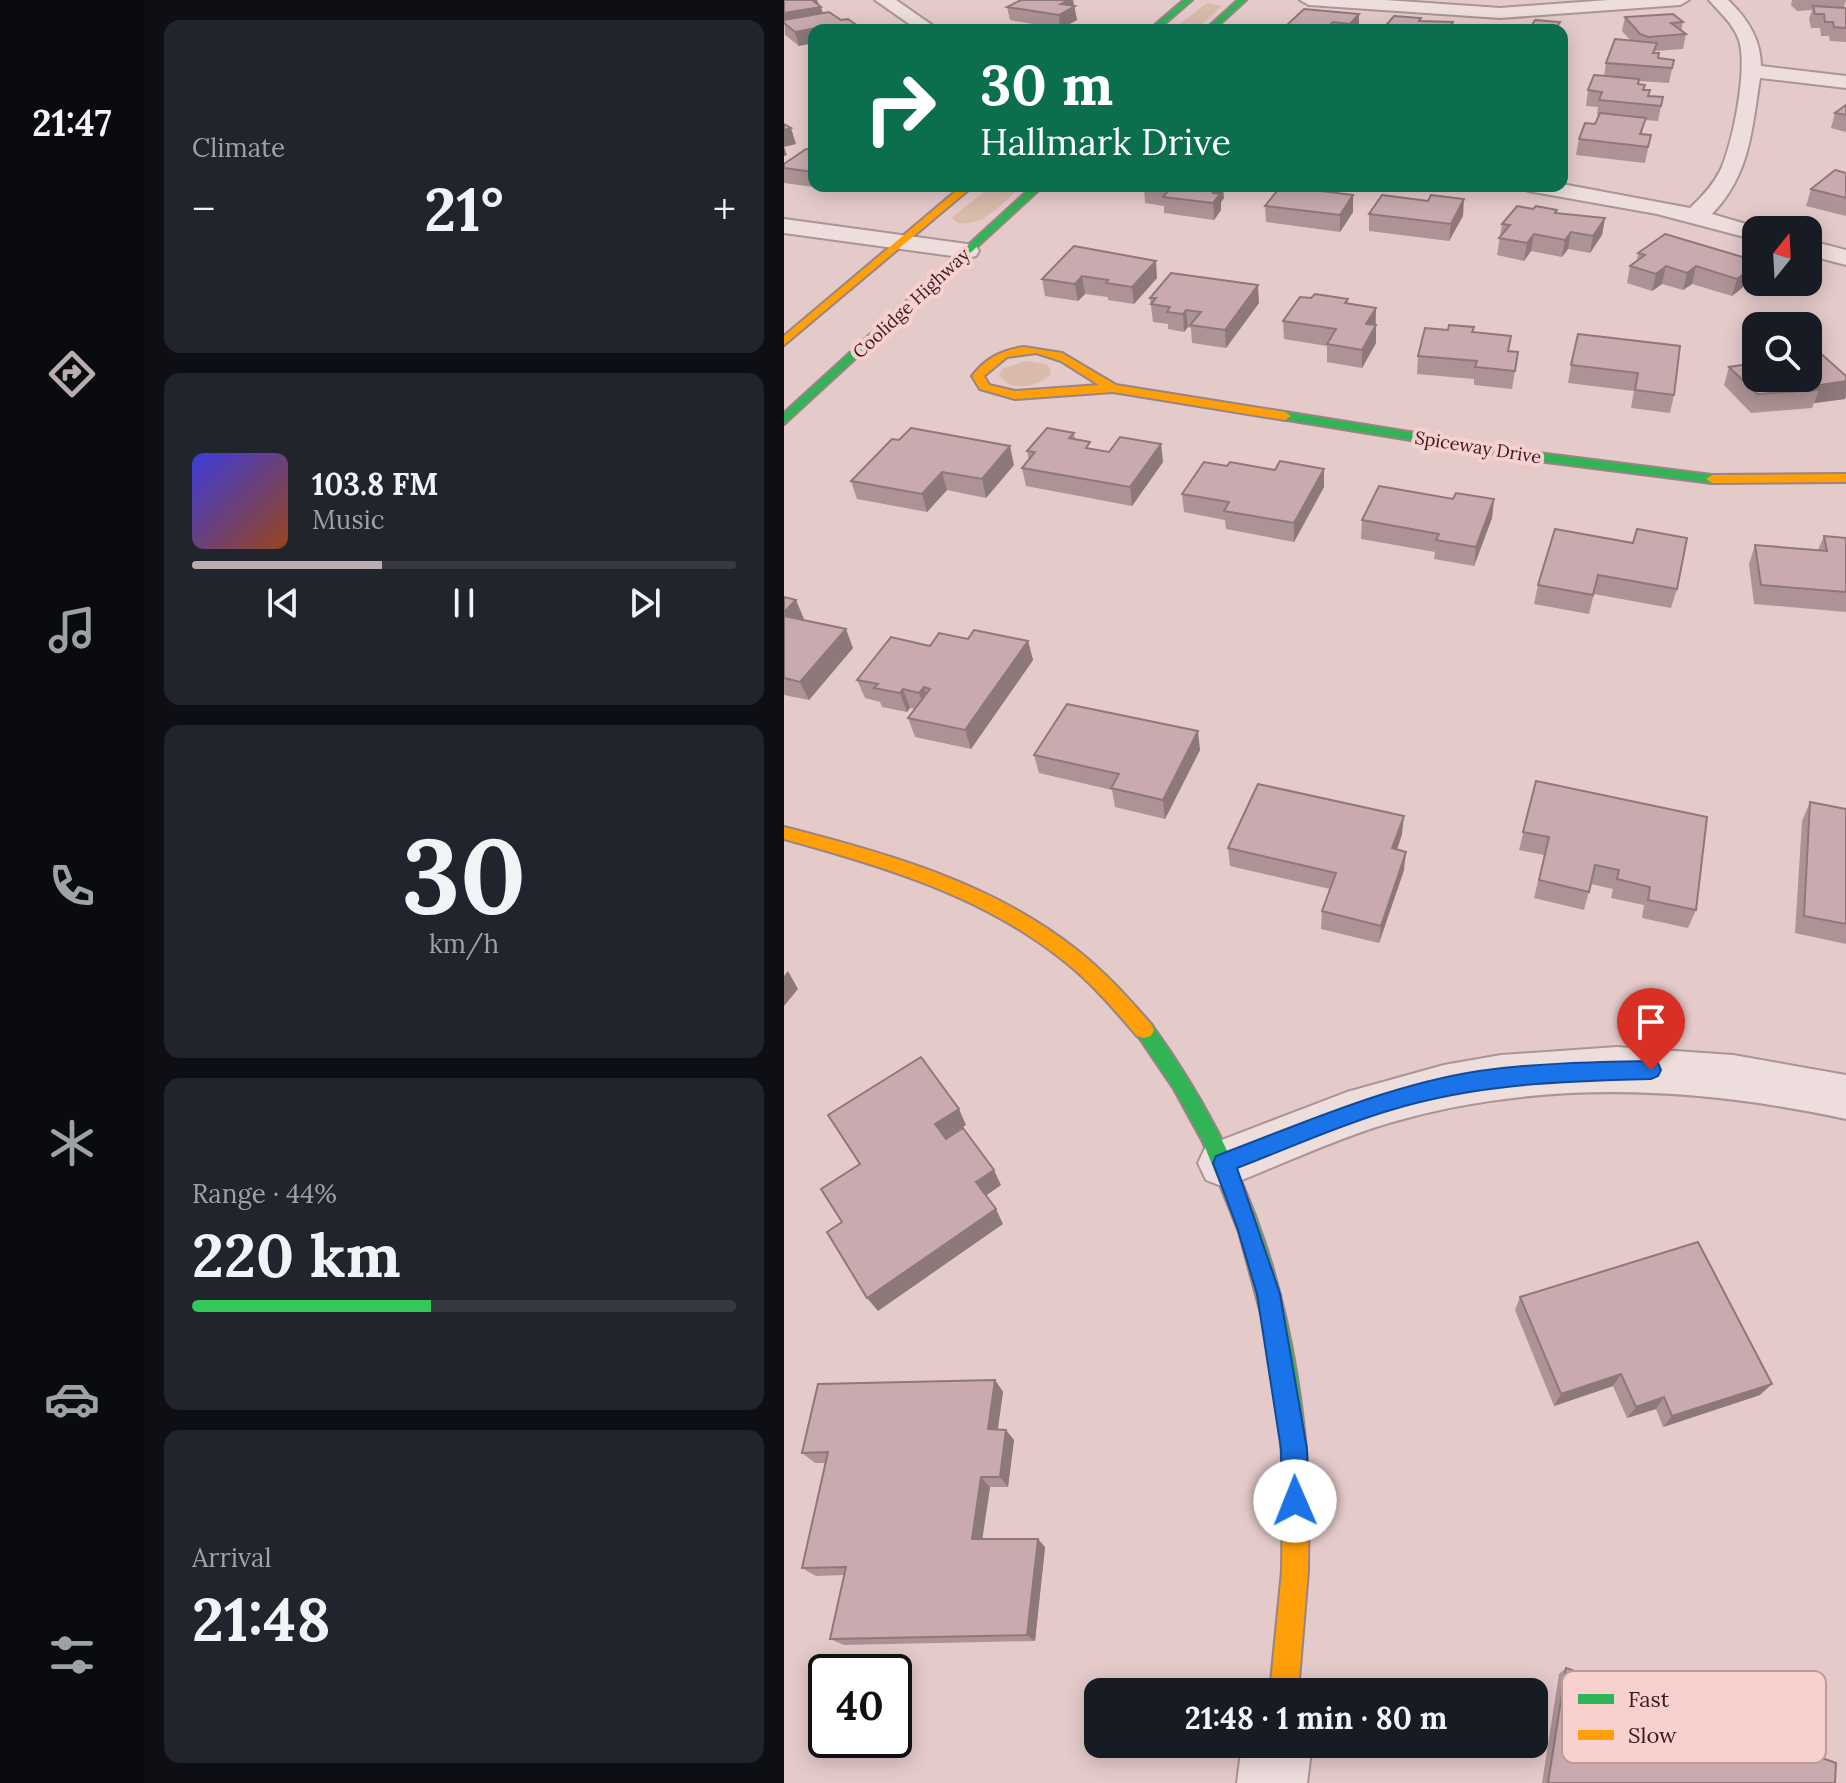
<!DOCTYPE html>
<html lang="en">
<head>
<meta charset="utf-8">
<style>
	:root { --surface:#171b24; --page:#20242c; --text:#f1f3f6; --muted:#9ea1a6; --line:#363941; --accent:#b9adb1 }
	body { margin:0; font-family:Lora,serif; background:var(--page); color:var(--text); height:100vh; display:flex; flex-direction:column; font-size:30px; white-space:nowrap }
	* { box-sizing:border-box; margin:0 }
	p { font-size:26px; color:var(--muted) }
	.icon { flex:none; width:44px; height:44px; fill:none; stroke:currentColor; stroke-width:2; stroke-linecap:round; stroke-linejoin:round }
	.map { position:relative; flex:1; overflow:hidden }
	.details { display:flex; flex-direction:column; gap:20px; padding:20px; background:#0d0f14; width:640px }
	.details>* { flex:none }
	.hud { position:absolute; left:24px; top:24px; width:760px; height:168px; border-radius:16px; box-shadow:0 4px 20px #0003; background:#0b6e4f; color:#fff; overflow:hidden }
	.needle { width:52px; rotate:18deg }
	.tools { position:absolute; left:958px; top:216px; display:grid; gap:16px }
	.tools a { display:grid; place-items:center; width:80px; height:80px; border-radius:16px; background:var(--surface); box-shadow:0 4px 20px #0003; font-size:40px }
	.speed { position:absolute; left:24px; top:1654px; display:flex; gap:16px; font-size:40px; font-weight:700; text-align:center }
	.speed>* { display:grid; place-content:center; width:104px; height:104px; border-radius:50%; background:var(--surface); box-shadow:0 4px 20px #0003; line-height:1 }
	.speed .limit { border:4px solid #111; border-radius:12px; background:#fff; color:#111 }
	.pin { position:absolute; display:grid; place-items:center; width:68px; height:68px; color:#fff; margin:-82px -34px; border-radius:50% 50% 50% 0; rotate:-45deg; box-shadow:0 0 8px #0007 }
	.pin .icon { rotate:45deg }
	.me { position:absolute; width:88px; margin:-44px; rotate:359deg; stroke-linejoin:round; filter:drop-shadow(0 0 6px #0008) }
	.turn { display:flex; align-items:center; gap:28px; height:168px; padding:0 40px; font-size:36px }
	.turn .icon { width:104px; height:104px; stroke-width:2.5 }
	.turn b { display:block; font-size:56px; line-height:68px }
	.big { font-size:60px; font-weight:800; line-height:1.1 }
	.details .tile { flex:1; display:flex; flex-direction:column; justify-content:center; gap:12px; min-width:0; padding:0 28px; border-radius:16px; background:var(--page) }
	.details .dial { align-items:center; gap:0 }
	.dial b { font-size:104px; line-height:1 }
	.song { display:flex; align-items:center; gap:24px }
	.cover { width:96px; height:96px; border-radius:12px; background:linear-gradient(135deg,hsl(240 70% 55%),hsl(20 70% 35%)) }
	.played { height:8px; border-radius:4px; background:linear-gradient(90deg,var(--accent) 35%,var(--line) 35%) }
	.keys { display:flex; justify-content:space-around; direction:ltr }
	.heat { display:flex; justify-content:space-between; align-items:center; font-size:44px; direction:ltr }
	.charge { height:12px; border-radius:6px; background:linear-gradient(90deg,#34c759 44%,var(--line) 0) }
	.trip { position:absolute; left:300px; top:1678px; width:464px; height:80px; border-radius:16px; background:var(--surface); box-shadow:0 4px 20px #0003; font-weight:800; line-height:80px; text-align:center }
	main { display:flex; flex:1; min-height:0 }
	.tabs { display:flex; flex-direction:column; width:144px; justify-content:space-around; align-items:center; background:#090b0e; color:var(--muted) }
	.tabs .icon { width:56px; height:56px }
	.tabs .selected { color:var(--accent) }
	.tabs b { font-size:36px; color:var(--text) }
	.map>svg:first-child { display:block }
	.green { fill:#d9bbab }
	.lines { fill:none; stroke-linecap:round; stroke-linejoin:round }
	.street-casing { stroke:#aa9495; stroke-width:4 }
	.fast-casing { stroke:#998485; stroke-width:4 }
	.slow-casing { stroke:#998485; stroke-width:4 }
	.street { fill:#eddddc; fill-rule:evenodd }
	.fast { fill:#30b455; fill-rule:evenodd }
	.slow { fill:#ff9f0a; fill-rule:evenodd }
	.wall { fill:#ad9396 }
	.shaded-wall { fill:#8d787a }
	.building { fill:#c9abaf; stroke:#8d787a; stroke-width:2 }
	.route { fill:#1a73e8; stroke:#114b97; stroke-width:2 }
	.labels { text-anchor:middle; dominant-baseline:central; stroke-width:8; stroke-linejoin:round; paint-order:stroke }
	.far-street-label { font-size:18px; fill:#391b21; stroke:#f8d0ce }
	.key { fill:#f8d0ce; stroke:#bf9a9a; stroke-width:2 }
	.key-label { font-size:22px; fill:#391b21 }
</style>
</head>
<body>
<main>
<nav class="tabs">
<b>21:47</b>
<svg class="icon selected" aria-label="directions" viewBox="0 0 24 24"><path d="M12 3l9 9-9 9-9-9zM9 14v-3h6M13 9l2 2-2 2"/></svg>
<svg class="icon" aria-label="music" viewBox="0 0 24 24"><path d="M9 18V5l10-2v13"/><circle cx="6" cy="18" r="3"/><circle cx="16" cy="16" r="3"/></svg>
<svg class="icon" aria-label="phone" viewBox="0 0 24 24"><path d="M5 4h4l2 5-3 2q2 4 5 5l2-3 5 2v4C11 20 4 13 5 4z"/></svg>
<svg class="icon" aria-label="climate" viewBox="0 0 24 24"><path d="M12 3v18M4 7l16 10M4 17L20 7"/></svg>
<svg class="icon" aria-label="car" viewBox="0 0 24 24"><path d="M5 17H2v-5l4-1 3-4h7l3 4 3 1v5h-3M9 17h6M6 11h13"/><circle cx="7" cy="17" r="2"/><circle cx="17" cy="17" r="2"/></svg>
<svg class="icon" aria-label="filters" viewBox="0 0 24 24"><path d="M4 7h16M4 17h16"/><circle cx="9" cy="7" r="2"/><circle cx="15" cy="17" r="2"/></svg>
</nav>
<section class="details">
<div class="tile"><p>Climate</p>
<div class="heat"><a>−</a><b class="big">21°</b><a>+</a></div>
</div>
<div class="tile">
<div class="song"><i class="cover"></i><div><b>103.8 FM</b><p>Music</p></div></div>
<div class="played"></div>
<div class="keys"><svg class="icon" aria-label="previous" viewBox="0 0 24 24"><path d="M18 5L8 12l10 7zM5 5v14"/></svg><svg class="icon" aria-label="pause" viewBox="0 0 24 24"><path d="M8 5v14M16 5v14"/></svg><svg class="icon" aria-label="next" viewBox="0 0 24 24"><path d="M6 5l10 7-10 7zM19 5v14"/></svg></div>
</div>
<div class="tile dial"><b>30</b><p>km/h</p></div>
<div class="tile"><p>Range · 44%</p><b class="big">220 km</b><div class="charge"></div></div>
<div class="tile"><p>Arrival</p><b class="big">21:48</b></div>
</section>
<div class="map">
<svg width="1062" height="1783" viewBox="0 0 1062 1783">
	<rect width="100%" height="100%" fill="#e5caca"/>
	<g class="green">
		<polygon points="423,3 438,6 411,30 388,30"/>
		<path d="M208 186H237C218 203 201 227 173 223L168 217Z"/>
		<path d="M242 361 261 364 267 369 266 375C253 387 226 393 215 375L218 369Z"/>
	</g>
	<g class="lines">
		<defs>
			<g id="street">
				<polygon points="91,0 112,0 155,30 134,30"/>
				<polygon points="516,0 601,0 716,8 824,0 905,0 896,5 716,18 525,5"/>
				<path d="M925 0H944C963 18 977 39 977 66L1062 76V88L976 78C968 129 966 175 928 214L982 230H972V240L873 214 744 191 741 186H778V184L906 208C919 196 929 185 937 169 949 141 964 69 955 40 949 23 936 13 925 0Z"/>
				<polygon points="0,219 183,244 192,246 195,251 192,256 183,258 0,233"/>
				<polygon points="1024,240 1062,250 1062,265 1024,255"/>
				<path d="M833 1047 949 1055 1062 1075V1119C910 1086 755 1079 605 1123 548 1140 495 1166 440 1187L422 1180 414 1163 422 1146 563 1092 660 1065 717 1055Z"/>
				<polygon points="458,1744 528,1744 523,1783 453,1783"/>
			</g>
			<g id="fast">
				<polygon points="400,0 408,0 373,30 365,30"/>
				<polygon points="454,0 462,0 429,30 421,30"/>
				<polygon points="249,186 259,186 0,424 0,413"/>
				<polygon points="501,412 762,454 928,475 934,479 928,483 762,462 497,419 497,413"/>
				<path d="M360 1022 367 1024C471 1168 514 1311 525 1487L521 1496 512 1500 503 1496 499 1487 497 1435 482 1332 455 1232 419 1142 390 1089 350 1030 353 1024Z"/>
			</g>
			<g id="slow">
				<polygon points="178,186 189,186 0,345 0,336"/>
				<path d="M240 347 278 353 332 385 501 412 507 416 501 420 329 392 231 399 196 389 188 376C202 358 218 350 240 347ZM252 353 277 361 315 385 231 391 205 385 200 376 223 357Z"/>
				<polygon points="1062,474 1062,482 928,483 922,479 928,475"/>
				<path d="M0 827C102 853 209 883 293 950 321 972 344 998 367 1024L370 1030 367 1036 360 1038 353 1036C330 1009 308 983 280 961 200 896 98 866 0 839Z"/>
				<polygon points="512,1474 521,1478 525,1487 524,1571 514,1692 486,1692 498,1571 499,1487 503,1478"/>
			</g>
		</defs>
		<use href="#street" class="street-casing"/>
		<use href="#fast" class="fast-casing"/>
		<use href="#slow" class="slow-casing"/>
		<use href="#street" class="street"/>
		<use href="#fast" class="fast"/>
		<use href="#slow" class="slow"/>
	</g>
	<g class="wall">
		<polygon points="0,0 33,0 39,13 75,30 30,30 15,46 1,35"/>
		<polygon points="237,0 289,0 293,20 276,29 226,20 223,7"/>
		<polygon points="1008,0 1062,0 1060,7 1062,8 1062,42 1046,41 1045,36 1037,36 1036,28 1027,28 1025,19 1028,10 1013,11 1007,5"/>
		<polygon points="575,14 575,28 573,30 504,30 503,25"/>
		<polygon points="841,17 899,22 897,31 902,34 899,49 871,51 871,53 874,58 890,60 885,83 855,81 855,84 865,96 879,97 874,121 861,120 858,134 867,135 861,163 792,155 795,139 811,124 815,115 813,115 814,107 802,106 804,90 820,76 822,63 847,41 838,31"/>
		<polygon points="1062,105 1062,132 1047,128 1051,113"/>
		<polygon points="30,150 30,186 74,186 66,192 0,183 0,164"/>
		<polygon points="1062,173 1062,216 1022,206 1027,189"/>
		<polygon points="536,186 536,191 569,195 569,212 556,232 482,222 481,206"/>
		<polygon points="360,187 440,198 437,202 437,210 430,220 380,213 380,206 361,203"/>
		<polygon points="772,213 821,218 818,235 806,253 784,249 778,257 747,251 740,261 713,255 718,224"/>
		<polygon points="585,214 679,216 665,241 585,231"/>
		<polygon points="290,246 373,278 350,304 324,300 324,297 301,294 294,301 261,296 258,279"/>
		<polygon points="854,253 972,261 972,270 969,279 948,296 908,284 899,290 878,284 868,291 843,283 846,266 853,261"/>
		<polygon points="366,298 475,303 442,348 408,343 407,328 404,327 400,332 384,329 384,324 369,322"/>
		<polygon points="527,298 564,299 564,304 592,308 592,343 578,368 543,362 543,346 500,339 499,321"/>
		<polygon points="690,327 689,333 725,351 734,352 728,389 690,385 690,379 633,374 634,356 664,330"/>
		<polygon points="972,343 972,378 1062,376 1062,395 1061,399 1030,403 1028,408 967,413 940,385 945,367 960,365 958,363 963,345"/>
		<polygon points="896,346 890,395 886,413 847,408 850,391 784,383 787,365"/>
		<polygon points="290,433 291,440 307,449 325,452 377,444 379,462 348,506 242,486 238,468 245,460 243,451"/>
		<polygon points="230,465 202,498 163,490 143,512 73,499 67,481"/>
		<polygon points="443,466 491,470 540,469 540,487 510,542 442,529 441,520 400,512 398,494"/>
		<polygon points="669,499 710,499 708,518 690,566 650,559 651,552 577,539 578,520"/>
		<polygon points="771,529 893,589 887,608 810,594 805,614 750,604 754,585"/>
		<polygon points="1040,536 1062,538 1062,612 970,604 965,564 971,545 1034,550"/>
		<polygon points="0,597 20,619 18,620 69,648 25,700 0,695"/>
		<polygon points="184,639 244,641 249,660 187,749 131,737 124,718 131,709 126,708 123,712 98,707 96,702 81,698 73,680 146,646"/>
		<polygon points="416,750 381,819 331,807 328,790 255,773 250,755"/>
		<polygon points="752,781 912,910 904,928 858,918 860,905 827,898 829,889 807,884 800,910 750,898 760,855 735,850"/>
		<polygon points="1026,802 1062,809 1062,944 1011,933 1018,821"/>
		<polygon points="618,834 613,850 620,870 595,943 537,929 538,911 546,889 446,866 444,848"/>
		<polygon points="736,1297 976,1395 879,1427 872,1409 843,1418 829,1386 770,1406 731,1310"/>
		<polygon points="211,1380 219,1392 214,1429 230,1440 224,1487 206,1487 198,1539 261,1547 251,1641 60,1645 46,1639 60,1575 32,1576 18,1568 41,1463 31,1463 18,1453"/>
		<polygon points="782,1668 1051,1783 758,1783 775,1674"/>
	</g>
	<g class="shaded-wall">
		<polygon points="26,0 33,0 35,7 37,7 41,21 0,23 0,13"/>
		<polygon points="285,0 289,0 293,20 276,29 275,15 277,4"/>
		<polygon points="575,14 575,28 573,30 566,30 566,24"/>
		<polygon points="549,22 549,30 541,30"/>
		<polygon points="74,26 75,30 55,30"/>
		<polygon points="32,28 32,30 30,30 30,43 15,46 11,32"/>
		<polygon points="7,128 12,144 0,147 3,155 0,156 0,130"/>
		<polygon points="64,186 74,186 66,192"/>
		<polygon points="435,186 439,186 440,198 437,202 437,210 430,220 429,193"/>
		<polygon points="569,195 569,212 556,232 556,215"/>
		<polygon points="680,199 679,216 665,241 667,224"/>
		<polygon points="821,218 818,235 806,253 809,236"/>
		<polygon points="787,232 784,249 778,257 781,240"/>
		<polygon points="750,234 747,251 740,261 743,243"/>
		<polygon points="372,261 373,278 350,304 348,287"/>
		<polygon points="972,264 972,270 969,279 948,296 953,279"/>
		<polygon points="882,266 878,284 868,291 872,274"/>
		<polygon points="912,266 908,284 899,290 903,273"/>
		<polygon points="298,276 301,294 294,301 291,284"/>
		<polygon points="474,285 475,303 442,348 441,330"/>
		<polygon points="592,308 591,325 582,324"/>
		<polygon points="402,310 404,327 400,332 399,314"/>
		<polygon points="592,325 592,343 578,368 578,350"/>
		<polygon points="1062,381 1062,395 1061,399 1030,403 1035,390 1030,386"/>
		<polygon points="377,444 379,462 348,506 346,487"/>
		<polygon points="226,446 230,465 202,498 198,479"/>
		<polygon points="540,469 540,487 510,542 510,523"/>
		<polygon points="158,472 163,490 143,512 138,494"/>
		<polygon points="710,499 708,518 690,566 692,547"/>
		<polygon points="12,600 20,619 5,635 0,623 0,612"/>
		<polygon points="62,629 69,648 25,700 16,682"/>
		<polygon points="244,641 249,660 187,749 181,730"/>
		<polygon points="140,687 146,706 142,712 135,693"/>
		<polygon points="119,689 126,708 123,712 116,693"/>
		<polygon points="414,731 416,750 381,819 379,800"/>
		<polygon points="620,816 618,834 607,867 608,848"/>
		<polygon points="622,852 620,870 595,943 597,926"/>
		<polygon points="4,971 14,989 0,1006 0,976"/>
		<polygon points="175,1109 182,1125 160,1140 151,1124"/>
		<polygon points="210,1170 217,1185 200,1197 192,1182"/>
		<polygon points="212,1209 219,1224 94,1311 83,1298"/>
		<polygon points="837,1374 829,1386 770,1406 777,1394"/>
		<polygon points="211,1380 219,1392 212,1440 204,1429"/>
		<polygon points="988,1384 976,1395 879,1427 888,1416"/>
		<polygon points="880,1397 872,1409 843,1418 852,1407"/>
		<polygon points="222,1430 230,1440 224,1487 216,1477"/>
		<polygon points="197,1477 206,1487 197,1548 188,1539"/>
		<polygon points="254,1539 261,1547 251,1641 243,1635"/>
	</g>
	<g class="building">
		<polygon points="0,0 28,0 37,7 0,13"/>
		<polygon points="237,0 285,0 277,4 291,6 275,15 223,7"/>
		<polygon points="1029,6 1062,8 1062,28 1050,27 1049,22 1041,22 1040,14 1031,14"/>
		<polygon points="520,9 575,14 566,24 549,22 541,30 503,25"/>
		<polygon points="45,12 57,20 64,19 74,26 55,30 35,30 32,28 11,32 0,23 0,20"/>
		<polygon points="889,14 899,22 887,23 902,34 864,37 856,34 841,17"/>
		<polygon points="610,16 637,18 635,21 669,22 667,25 672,25 666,30 598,30"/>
		<polygon points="751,20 776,22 771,30 755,30 756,28 746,28"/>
		<polygon points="692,25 748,30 688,30"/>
		<polygon points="831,39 873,43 869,53 875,53 874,58 890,60 888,68 822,63"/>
		<polygon points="810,75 855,79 854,84 861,85 859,90 866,90 864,96 879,97 877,106 815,100 818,92 804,90"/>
		<polygon points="1062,105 1062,115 1051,113"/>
		<polygon points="816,113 862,118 856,134 867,135 864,147 795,139 801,123 811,124"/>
		<polygon points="0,124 7,128 0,130"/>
		<polygon points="22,149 30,150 30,172 0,168 0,164"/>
		<polygon points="1051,170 1062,173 1062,198 1027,189"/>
		<polygon points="361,186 435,186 429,193 436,194 429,203 379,197 385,190 360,187"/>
		<polygon points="497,186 532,186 529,190 569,195 556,215 481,206"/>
		<polygon points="598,195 644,201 647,195 680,199 667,224 585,214"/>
		<polygon points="733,206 749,209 752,206 773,210 771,213 821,218 809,236 787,232 781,240 750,234 743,243 715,238 726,225 718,224"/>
		<polygon points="881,234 972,261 972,264 953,279 912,266 903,273 882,266 872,274 846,266 861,255 854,253"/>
		<polygon points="290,246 372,261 348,287 322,283 324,280 298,276 291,284 258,279"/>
		<polygon points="387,273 474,285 441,330 406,325 417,312 402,310 399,314 383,312 386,307 367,304 372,298 366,298"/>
		<polygon points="531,294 564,299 561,303 592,308 582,324 592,325 578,350 543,344 552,329 499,321 516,297 527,298"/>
		<polygon points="665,325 690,327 688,332 727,336 724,351 734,352 731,371 691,367 693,361 634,356 641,328 664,330"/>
		<polygon points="794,334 896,346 890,395 851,390 854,373 787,365"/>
		<polygon points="1024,342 1062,376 1062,381 1030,386 1035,390 973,394 945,367 972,363 972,378 1024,378"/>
		<polygon points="972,343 972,353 963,345"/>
		<polygon points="127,428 226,446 198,479 158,472 138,494 67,481 108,439 115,440"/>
		<polygon points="263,428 290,433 285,438 306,442 302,448 325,452 336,437 377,444 346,487 238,468 251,452 243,451"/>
		<polygon points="496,461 540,469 510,523 440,511 445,502 398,494 420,462 443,466 446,462 491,470"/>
		<polygon points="595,486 669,499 672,493 710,499 692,547 652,540 655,534 578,520"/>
		<polygon points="771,529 849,543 853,529 903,538 893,589 814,575 809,595 754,585"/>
		<polygon points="1040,536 1062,538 1062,592 977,585 971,545 1043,551"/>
		<polygon points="0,597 12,600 0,612"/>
		<polygon points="0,616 62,629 16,682 0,678"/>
		<polygon points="190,630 244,641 181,730 124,718 146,689 140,687 135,693 119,689 116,693 90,688 94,684 73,680 107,637 146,646 155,633 184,639"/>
		<polygon points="283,704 414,731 379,800 327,788 335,774 250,755"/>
		<polygon points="752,781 923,817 912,910 864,900 866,887 833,879 835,870 811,865 805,892 755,880 765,837 739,832"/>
		<polygon points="474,784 620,816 608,848 622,852 597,926 538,911 552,873 444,848"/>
		<polygon points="1026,802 1062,809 1062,924 1020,916"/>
		<polygon points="137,1057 175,1109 151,1124 162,1139 179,1128 210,1170 192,1182 212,1209 83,1298 43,1232 58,1222 37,1189 76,1164 44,1115"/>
		<polygon points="914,1242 988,1384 888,1416 880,1397 852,1407 837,1374 777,1394 736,1297"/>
		<polygon points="211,1380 204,1429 222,1430 216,1477 197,1477 188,1539 254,1539 243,1635 46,1639 62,1567 18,1568 44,1452 18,1453 34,1384"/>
		<polygon points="782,1668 1052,1763 1051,1783 764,1783"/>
	</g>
	<path class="route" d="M867 1061 874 1063 877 1070 874 1076 867 1079C779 1081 692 1084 607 1110 555 1125 503 1149 453 1168L496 1294 523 1449 524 1501 520 1510 511 1514 502 1510 498 1501 497 1449 473 1294 453 1227 429 1163 432 1156C517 1124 604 1085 695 1071 752 1063 809 1062 867 1061Z"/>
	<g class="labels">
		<g class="far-street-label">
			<text transform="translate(127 303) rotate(-43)">Coolidge Highway</text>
			<text transform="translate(694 447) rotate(9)">Spiceway Drive</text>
		</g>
	</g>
	<rect x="778" y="1671" width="264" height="92" rx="12" class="key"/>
	<rect x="794" y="1694" width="36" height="10" fill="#30b455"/>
	<rect x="794" y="1730" width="36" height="10" fill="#ff9f0a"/>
	<g class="key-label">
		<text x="844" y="1707">Fast</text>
		<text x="844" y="1743">Slow</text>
	</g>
</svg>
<div class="tools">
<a><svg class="needle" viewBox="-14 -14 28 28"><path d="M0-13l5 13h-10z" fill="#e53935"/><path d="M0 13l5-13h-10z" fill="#9ea1a6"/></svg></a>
<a><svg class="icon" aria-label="search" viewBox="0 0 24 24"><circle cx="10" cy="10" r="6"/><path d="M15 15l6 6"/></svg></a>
</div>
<div class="speed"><div class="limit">40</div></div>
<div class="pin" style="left:867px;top:1070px;background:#d93025"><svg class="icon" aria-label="arrive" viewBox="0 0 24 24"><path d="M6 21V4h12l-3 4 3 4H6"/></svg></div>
<svg class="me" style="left:511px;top:1501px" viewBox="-20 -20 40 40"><circle r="19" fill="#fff"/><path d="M0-13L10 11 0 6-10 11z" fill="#1a73e8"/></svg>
<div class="trip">21:48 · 1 min · 80 m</div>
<div class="hud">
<div class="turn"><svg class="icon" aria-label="right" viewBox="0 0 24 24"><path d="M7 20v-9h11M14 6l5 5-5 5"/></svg><div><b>30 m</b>Hallmark Drive</div></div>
</div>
</div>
</main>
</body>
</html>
